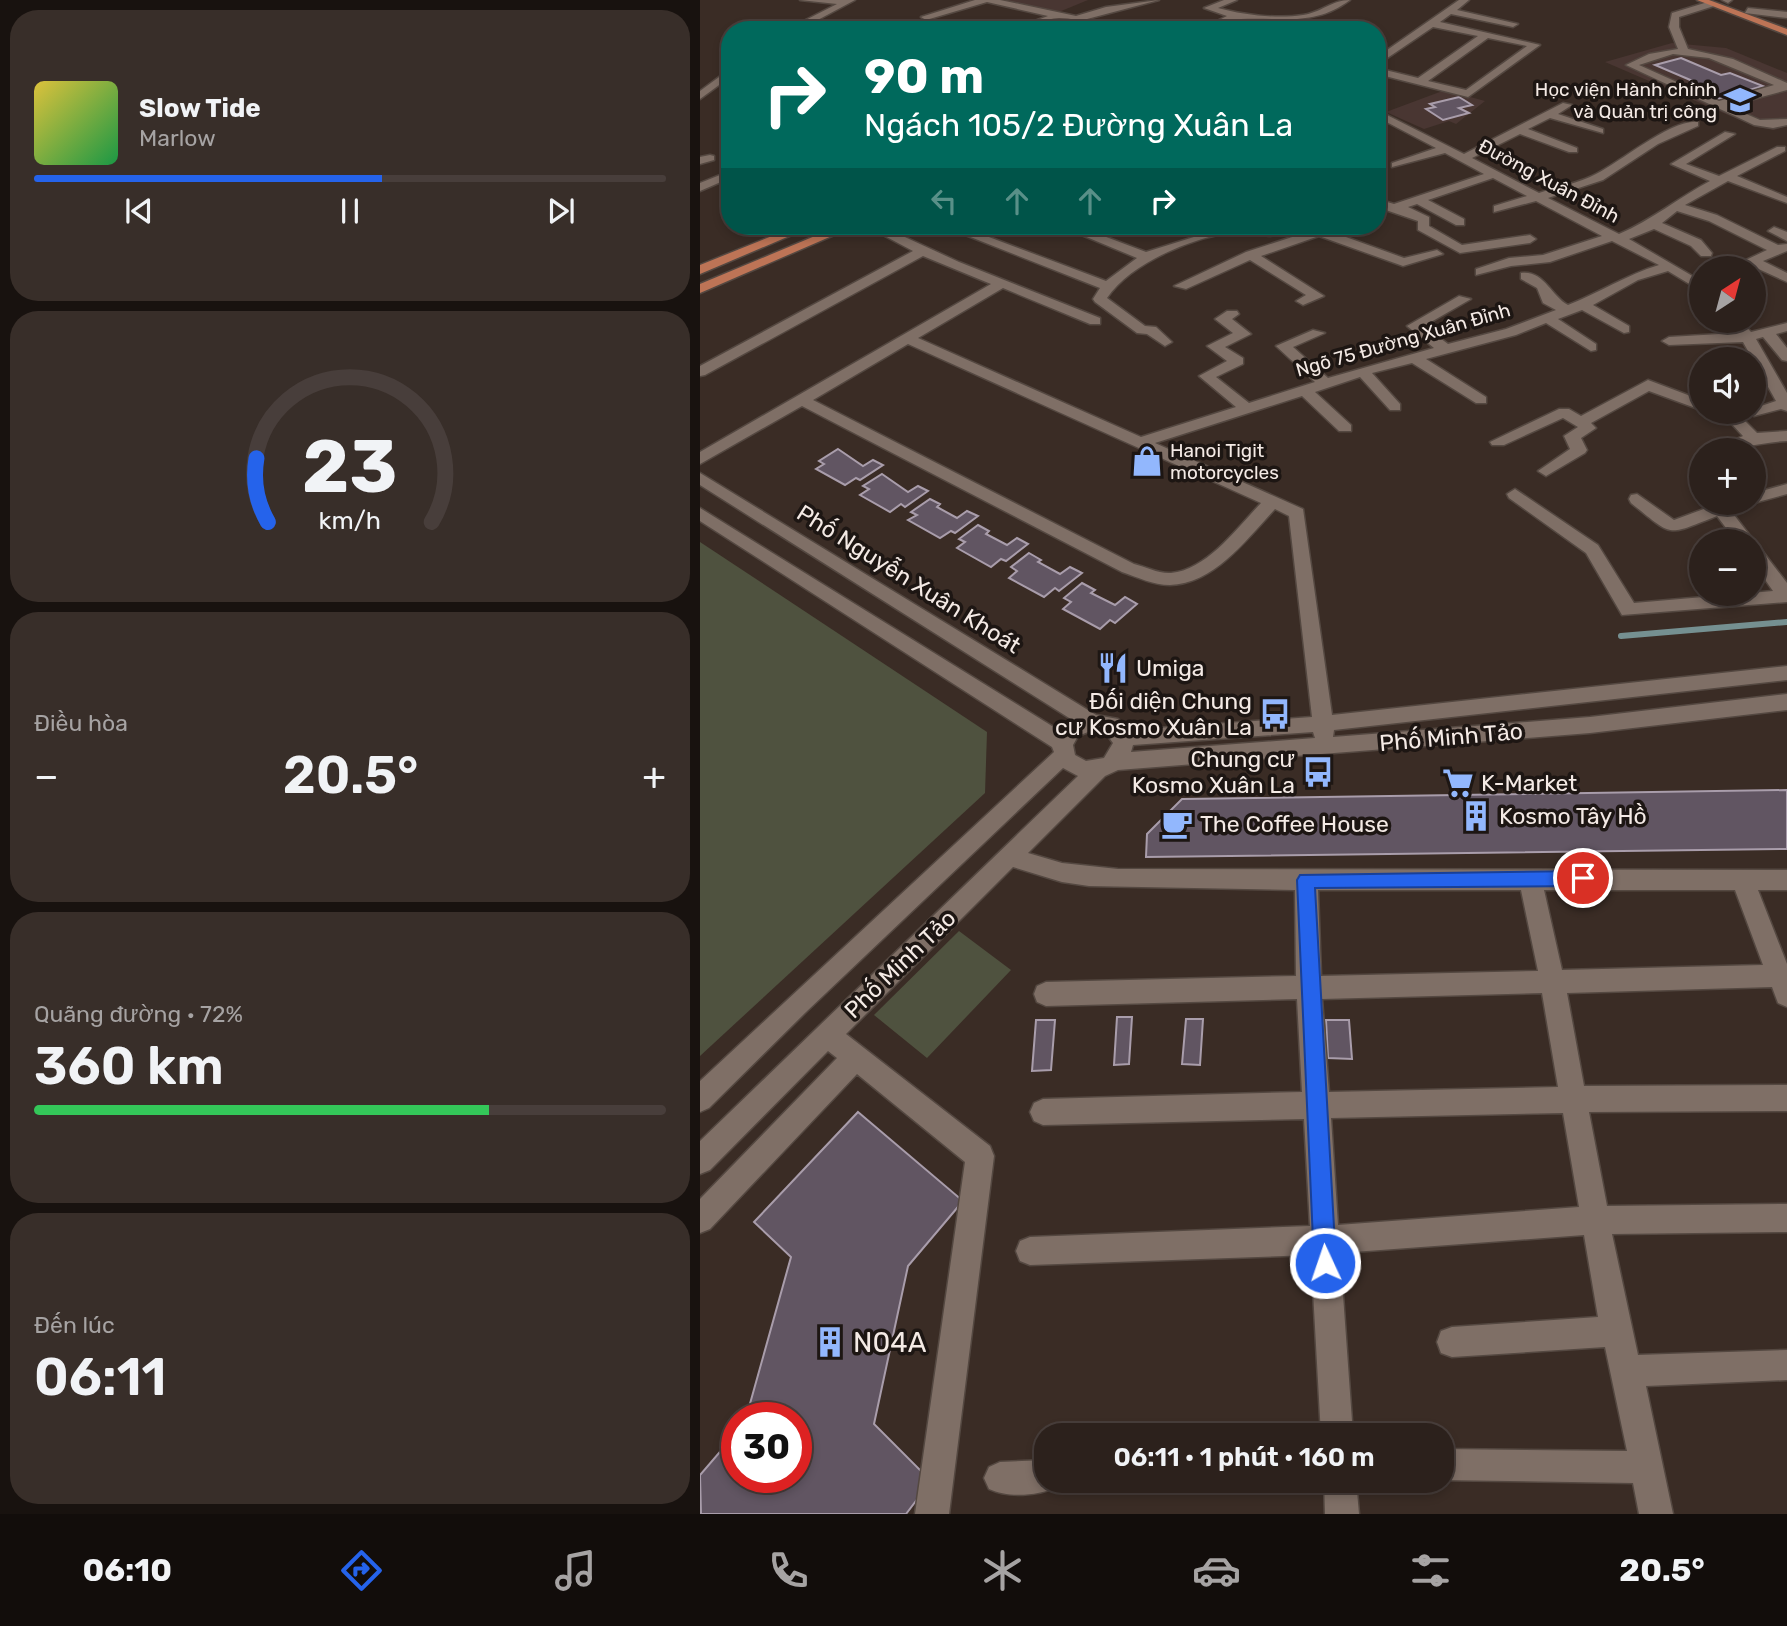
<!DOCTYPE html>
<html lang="vi">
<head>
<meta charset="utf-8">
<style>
	:root { --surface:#2c211c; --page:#382e29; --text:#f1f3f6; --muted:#a6a3a3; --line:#483e3b; --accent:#2563eb }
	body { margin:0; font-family:Rubik,sans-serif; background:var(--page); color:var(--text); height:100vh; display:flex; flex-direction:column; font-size:26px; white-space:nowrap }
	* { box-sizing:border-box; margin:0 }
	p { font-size:23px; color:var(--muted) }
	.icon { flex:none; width:38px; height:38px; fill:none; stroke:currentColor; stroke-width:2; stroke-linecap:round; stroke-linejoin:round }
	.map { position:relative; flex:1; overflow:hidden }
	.panel { display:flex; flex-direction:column; gap:10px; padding:10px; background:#18120f; width:700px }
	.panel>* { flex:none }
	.banner { position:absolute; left:21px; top:21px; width:665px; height:214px; border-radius:28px; box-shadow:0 4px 10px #0003,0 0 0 2px var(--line); background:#00695c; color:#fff; overflow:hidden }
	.needle { width:46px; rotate:36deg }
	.fabs { position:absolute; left:989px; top:256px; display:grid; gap:14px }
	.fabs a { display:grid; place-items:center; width:77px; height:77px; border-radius:50%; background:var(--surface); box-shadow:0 4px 10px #0003,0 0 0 2px var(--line); font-size:35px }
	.speed { position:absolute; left:21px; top:1402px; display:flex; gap:14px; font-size:35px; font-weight:700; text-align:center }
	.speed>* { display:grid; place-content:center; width:91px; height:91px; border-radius:50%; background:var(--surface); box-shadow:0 4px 10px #0003,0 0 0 2px var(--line); line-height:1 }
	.speed .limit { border:10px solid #d22; background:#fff; color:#111 }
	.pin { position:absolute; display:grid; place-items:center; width:60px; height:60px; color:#fff; margin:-30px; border:4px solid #fff; border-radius:50%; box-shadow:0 2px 7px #0007 }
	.me { position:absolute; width:77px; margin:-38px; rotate:357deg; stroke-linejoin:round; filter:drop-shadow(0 0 5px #0008) }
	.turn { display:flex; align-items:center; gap:24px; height:147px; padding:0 28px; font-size:32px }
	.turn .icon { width:91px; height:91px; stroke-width:2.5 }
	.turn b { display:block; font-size:49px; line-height:60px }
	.lanes { display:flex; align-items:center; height:66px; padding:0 28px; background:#0003; justify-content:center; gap:35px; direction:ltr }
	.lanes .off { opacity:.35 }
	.big { font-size:52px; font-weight:600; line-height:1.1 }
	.panel .widget { flex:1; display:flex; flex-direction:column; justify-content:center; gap:10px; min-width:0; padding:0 24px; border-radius:28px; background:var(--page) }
	.panel .dial { align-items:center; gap:0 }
	.dial svg { height:182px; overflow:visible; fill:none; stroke:var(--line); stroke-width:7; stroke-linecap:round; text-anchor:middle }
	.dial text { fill:var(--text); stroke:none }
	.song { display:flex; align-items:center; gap:21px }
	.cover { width:84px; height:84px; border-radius:10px; background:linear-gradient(135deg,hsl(50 70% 55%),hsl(140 70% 35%)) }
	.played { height:7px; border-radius:4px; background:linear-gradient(90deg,var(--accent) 55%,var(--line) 55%) }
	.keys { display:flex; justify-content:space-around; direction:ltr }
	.heat { display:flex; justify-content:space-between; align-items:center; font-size:38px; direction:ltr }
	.charge { height:10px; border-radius:5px; background:linear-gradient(90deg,#34c759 72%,var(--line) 0) }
	.trip { position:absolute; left:334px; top:1423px; width:420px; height:70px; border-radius:28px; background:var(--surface); box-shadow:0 4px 10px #0003,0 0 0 2px var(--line); font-weight:600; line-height:70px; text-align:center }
	.menu { display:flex; height:112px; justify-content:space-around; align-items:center; background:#120d0b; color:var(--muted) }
	.menu .icon { width:49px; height:49px }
	.menu .on { color:var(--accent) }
	.menu b { font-size:32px; color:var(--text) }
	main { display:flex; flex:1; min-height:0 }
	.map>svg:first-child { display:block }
	.education { fill:#493632 }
	.green { fill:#4f523f }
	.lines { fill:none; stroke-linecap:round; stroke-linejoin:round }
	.stream { stroke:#759091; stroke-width:6 }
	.building { fill:#615562; stroke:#a99dab; stroke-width:2 }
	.minor-casing { stroke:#544841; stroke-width:3 }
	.major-casing { stroke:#544841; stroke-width:3 }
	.minor { fill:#7f6f66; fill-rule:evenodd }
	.major { fill:#bd7456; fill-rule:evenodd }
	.route { fill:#2563eb; stroke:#184099; stroke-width:2 }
	.labels { text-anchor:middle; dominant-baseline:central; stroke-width:7; stroke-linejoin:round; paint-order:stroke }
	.far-poi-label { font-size:19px; fill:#f4eae5; stroke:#1d1613; text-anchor:end }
	.far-street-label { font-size:19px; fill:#f4eae5; stroke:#1d1613 }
	.street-label { font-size:23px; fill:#f4eae5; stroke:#1d1613 }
	.poi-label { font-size:23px; fill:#f4eae5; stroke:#1d1613; text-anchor:start }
	.near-poi-label { font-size:28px; fill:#f4eae5; stroke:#1d1613; text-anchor:start }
</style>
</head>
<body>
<main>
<section class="panel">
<div class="widget">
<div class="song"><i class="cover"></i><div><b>Slow Tide</b><p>Marlow</p></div></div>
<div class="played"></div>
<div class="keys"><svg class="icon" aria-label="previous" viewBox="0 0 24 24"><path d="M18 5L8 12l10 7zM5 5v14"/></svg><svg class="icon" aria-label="pause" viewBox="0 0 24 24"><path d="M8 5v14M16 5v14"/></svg><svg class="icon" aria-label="next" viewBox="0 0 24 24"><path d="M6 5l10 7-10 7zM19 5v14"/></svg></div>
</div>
<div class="widget dial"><svg viewBox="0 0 100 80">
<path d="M14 69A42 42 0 1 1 86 69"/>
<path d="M14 69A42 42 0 0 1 9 41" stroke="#2563eb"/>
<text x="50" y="56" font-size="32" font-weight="700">23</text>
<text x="50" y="72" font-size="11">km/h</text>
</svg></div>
<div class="widget"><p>Điều hòa</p>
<div class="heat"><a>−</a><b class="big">20.5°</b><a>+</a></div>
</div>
<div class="widget"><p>Quãng đường · 72%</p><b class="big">360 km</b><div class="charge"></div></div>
<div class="widget"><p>Đến lúc</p><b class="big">06:11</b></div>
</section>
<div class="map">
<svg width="1087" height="1514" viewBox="0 0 1087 1514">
	<rect width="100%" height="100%" fill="#3a2c25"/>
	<g class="education">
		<polygon points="300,0 388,0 354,14"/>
		<polygon points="972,43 1026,48 1087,73 1087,126 1074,130 1056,127 905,62"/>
		<polygon points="745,90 785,101 756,124 749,121 724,129 686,112"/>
	</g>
	<g class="green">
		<polygon points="0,542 287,732 285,793 0,1056"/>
		<polygon points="259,931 311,970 227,1058 174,1015"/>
	</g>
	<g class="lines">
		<polyline class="stream" points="921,636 1087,622"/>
	</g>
	<g class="building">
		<polygon points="981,58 1021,75 1030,73 1063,86 1019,99 986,85 995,82 955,65"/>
		<polygon points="759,97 772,105 759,108 769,113 743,120 726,109 735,107 730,104"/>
		<polygon points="138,449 163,466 173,460 183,465 160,480 156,478 145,485 116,469 124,464 119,461"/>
		<polygon points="182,474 208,492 218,486 228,491 205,507 201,504 190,512 160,495 169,489 163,486"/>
		<polygon points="230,499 240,504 237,507 257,518 267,511 278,516 255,533 251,531 240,538 208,520 217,515 211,512"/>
		<polygon points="278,525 289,531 286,534 307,545 317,538 328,544 306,561 301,559 291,567 257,548 265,542 259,539"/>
		<polygon points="329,553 341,560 338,562 360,574 370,567 382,573 359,591 355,588 344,597 309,578 317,571 311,567"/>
		<polygon points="382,583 395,590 391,593 415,605 425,597 437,604 415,623 410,620 400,629 363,609 371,602 364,598"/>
		<polygon points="1087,790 1087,849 446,857 447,834 482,799"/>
		<polygon points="417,1017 432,1017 429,1064 414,1065"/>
		<polygon points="486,1019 503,1019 500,1065 482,1064"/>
		<polygon points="336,1020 355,1020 351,1070 332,1071"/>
		<polygon points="626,1020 649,1020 652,1059 628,1058"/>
		<polygon points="158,1112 263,1201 208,1266 174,1424 231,1481 206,1514 1,1514 0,1475 37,1432 37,1477 96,1477 96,1418 46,1418 91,1257 54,1222"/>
	</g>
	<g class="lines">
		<defs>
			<g id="minor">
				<polygon points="100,0 155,0 99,30 86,30 137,4"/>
				<path d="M275 0H300L376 16 406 7 459 0 387 19 431 30C406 30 383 18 359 18 344 18 328 30 311 30L348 16 287 2 226 20 221 17Z"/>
				<path d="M524 0H537L518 8C543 15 577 19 603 15 620 13 632 0 650 0 614 27 582 17 541 19 526 20 515 30 499 30L527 16 504 8Z"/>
				<path d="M759 0H769L757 10 818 24 813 27 751 14 740 22 840 45 768 97 677 74V68L718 78 778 36 733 27 677 65V57ZM788 38 827 46 766 90 728 81Z"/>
				<polygon points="1022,0 1032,0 1028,3"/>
				<path d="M1011 1 1014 6 979 17V27L988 49 1033 59 1087 83V90L1028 106 1060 120 1087 119V125L1073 128 1054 125 926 65 949 54 978 49 969 27 972 13ZM973 54 1009 58 1074 85 1019 101 939 65Z"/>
				<polygon points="1048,8 1087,12 1087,18 1045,13"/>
				<polygon points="30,69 30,77 0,99 0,91"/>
				<path d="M863 103 872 105 858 114 903 129V133L850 118 828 129 877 148V152H869L820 134 772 158 839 193C857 187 879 183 896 174 921 162 971 119 998 122V126L958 144 903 180 848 198 919 234C952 220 978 198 1010 181L971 164 1025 132 1035 134 986 164 1019 176 1077 147H1085V151L1037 176 1087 197V203L1028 181 985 205 1017 215 1078 245 1087 244V251L1063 261 1087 273V282L1052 266 1029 268 1067 250 1009 221 977 211 962 223 1001 240 1012 253 1011 256H1001L991 246 954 229 929 239 1001 281V291L968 271 938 280 893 305 929 326V332L924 333 882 310 858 319 896 344V350L891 351 846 323 816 335 726 359 786 397V403H776L712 363 672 373 700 404V410H690L660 377 615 392 651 425V431H639L602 396 455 443 603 509 632 715 1087 666V680L634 730 633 737 890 717 1087 694V710L890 733 418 770 405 776 328 853 362 863 418 869 1087 870V890H1058L1087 964V1007L1078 1003 1072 987 867 993 884 1086 1087 1085V1111L889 1112 907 1206 1087 1204V1232L912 1234 938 1355 1087 1350V1380L946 1386 973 1514H939L933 1483 740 1480 742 1449 927 1451 905 1347 752 1357 741 1353 737 1342 741 1331 752 1327 898 1317 884 1235 640 1253 653 1435H621L611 1255 330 1265 320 1261 316 1251 320 1241 330 1237 610 1226 604 1119 343 1125 334 1121 330 1112 334 1103 343 1099 602 1092 597 999 346 1006 337 1002 334 994 337 986 346 982 596 976 595 890 389 886 362 882 313 867 146 1034 290 1146 294 1156 249 1514H215L265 1162 157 1074 10 1229 0 1233V1199L137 1058 128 1051 10 1170 0 1174V1141L378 776 363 768 106 1012 9 1108 0 1112V1081L354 752 352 747 0 521V508L360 731 364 724 374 721 0 485V473L396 715 418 719 430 730 612 717 589 516 575 509C547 539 514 584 470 585 453 585 437 577 422 572L102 406 0 464V452L291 284 223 256 5 375 0 376V366L213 251 166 226H181L259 262 400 318V324H390L303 288 218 338 441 437 536 407 499 376 527 361 507 346 533 333 515 319 527 311H537L539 314 532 319 551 334 525 347 543 358V364L516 377 549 403 615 382 576 346 613 330 625 333 593 347 628 378 734 348 707 326 759 296 771 299 724 326 748 344 806 329 856 310 843 303 837 288 821 279V273C844 270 851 296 868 305 899 293 926 275 959 265L912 241 850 262 811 266 776 275V269L809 258 843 255 902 236 836 201 794 212V206L827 196 793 178 728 200 764 219V225H756L717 204 708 207 729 217V226L762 245 830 235 836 239 830 243 760 253 718 230V221L677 207V199L694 204 784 174 745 153 692 167V163L736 148 677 117V110L764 154ZM208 344 561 503C538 527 507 570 471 573 459 574 446 567 434 564L113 400ZM393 730 405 732 413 743 404 758 386 761 375 755 373 745 378 736ZM613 732 615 738 431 752 433 745ZM618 890H821L838 971 621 976ZM844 890H1035L1063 965 862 970ZM842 993 858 1087 629 1092 622 999ZM863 1113 879 1207 638 1225 631 1118Z"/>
				<polygon points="10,155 14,156 14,160 0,164 0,157"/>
				<polygon points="30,171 30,178 0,191 0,183"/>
				<path d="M360 226H377L446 252 529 226H557L580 232C568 242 553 229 539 231 497 236 432 261 407 298L445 326 456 327 472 342 465 346 447 334 437 333 395 302 393 299 400 288 263 234 273 231 406 281 437 258Z"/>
				<polygon points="626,226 644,226 632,232 704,258 737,250 743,254 703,266 619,236 561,256 624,296 603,305 596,301 606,295 550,260 486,289 474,286 546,252"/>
				<polygon points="1074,227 1087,232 1087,241 1068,231"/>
				<polygon points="1025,320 1040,320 1051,332 1087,323 1087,331 1076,334 1087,348 1087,361 1082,360 1063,337 1056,339 1087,393 1087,411 1081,409 1054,416 1046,411 1076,401 1043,342 969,345 962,341 969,337 1037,333"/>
				<polygon points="948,380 1001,400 1001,410 949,391 891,423 896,428 881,438 887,450 885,453 846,476 838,471 870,449 864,436 878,427 863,418 804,445 792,445 790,442 859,409 869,409 881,416"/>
				<path d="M1010 411 1037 413 1057 433 1087 431V441C1061 442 1039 450 1013 450L1043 436 1027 419Z"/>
				<polygon points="1087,484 1087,494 1054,503 1050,502 1054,502 1054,493"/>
				<polygon points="815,489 898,545 934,603 1073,591 1054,564 1054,546 1060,548 1087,583 1087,602 922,615 886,553 809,498 807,494"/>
				<path d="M937 494 974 520 1020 503 1047 502 1031 511 1054 541H1036L1017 516C965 536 975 538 931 503L929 499 931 495Z"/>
				<path d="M346 1460V1480H360L357 1487C338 1496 308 1498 289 1489L284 1478 289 1467 300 1462Z"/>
				<polygon points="624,1480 656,1480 659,1514 625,1514"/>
			</g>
			<g id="major">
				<polygon points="997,0 1009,0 1087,29 1087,35"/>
				<polygon points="97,226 113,226 0,274 0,265"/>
				<polygon points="139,226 155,226 0,293 0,284"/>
			</g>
		</defs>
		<use href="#minor" class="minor-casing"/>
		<use href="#major" class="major-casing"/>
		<use href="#minor" class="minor"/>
		<use href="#major" class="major"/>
	</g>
	<polygon class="route" points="883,871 891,878 883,886 615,888 636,1263 633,1270 625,1274 617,1270 614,1263 597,880 600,875"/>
	<defs>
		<symbol id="university-bare" viewBox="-9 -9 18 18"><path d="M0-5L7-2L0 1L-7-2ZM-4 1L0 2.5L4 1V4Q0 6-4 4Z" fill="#92b7fd" stroke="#1d1613" stroke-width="2.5" paint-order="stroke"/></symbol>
		<symbol id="shop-bare" viewBox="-9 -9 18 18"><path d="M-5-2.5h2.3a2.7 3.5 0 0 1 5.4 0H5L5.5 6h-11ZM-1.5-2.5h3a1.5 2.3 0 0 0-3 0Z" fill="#92b7fd" stroke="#1d1613" stroke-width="2.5" paint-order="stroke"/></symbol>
		<symbol id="restaurant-bare" viewBox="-9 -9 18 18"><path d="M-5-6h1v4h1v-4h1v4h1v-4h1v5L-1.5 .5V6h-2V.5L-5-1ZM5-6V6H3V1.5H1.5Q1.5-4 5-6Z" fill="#92b7fd" stroke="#1d1613" stroke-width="2.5" paint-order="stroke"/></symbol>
		<symbol id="bus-bare" viewBox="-9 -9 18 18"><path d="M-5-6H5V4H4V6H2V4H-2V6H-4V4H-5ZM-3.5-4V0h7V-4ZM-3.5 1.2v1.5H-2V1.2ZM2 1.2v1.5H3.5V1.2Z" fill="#92b7fd" stroke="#1d1613" stroke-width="2.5" paint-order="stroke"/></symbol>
		<symbol id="supermarket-bare" viewBox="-9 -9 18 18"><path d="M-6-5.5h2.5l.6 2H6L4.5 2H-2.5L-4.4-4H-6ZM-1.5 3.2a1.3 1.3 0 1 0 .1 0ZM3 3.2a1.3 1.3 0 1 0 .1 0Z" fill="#92b7fd" stroke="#1d1613" stroke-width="2.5" paint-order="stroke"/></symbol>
		<symbol id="building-bare" viewBox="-9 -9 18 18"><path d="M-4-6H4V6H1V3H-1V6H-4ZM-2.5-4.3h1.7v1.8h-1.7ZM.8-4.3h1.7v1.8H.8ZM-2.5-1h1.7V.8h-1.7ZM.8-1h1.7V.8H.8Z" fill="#92b7fd" stroke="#1d1613" stroke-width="2.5" paint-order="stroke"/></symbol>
		<symbol id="cafe-bare" viewBox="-9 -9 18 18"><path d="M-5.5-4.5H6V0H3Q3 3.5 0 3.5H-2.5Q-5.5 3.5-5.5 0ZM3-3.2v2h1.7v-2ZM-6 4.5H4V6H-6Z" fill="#92b7fd" stroke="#1d1613" stroke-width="2.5" paint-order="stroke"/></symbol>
	</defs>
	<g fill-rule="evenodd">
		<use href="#university-bare" x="1018" y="78" width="44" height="44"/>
		<use href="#shop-bare" x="425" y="439" width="44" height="44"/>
		<use href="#restaurant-bare" x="391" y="646" width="44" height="44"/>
		<use href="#bus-bare" x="553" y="692" width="44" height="44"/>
		<use href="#bus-bare" x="596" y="750" width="44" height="44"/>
		<use href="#supermarket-bare" x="736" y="761" width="44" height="44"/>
		<use href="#building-bare" x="754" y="794" width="44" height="44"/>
		<use href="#cafe-bare" x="455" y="802" width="44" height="44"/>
		<use href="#building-bare" x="108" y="1320" width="44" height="44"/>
	</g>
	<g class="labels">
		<g class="far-poi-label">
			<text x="1017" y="89">Học viện Hành chính<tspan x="1017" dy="22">và Quản trị công</tspan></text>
			<text x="470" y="450" text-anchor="start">Hanoi Tigit<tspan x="470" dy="22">motorcycles</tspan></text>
		</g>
		<g class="far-street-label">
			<text transform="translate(849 181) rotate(28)">Đường Xuân Đỉnh</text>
			<text transform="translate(703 340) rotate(-16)">Ngõ 75 Đường Xuân Đỉnh</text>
		</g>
		<g class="street-label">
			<text transform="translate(209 579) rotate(32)">Phố Nguyễn Xuân Khoát</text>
			<text transform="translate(751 737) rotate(-5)">Phố Minh Tảo</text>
			<text transform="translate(200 964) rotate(-44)">Phố Minh Tảo</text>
		</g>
		<g class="poi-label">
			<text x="436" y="668">Umiga</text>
			<text x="552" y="701" text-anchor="end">Đối diện Chung<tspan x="552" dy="26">cư Kosmo Xuân La</tspan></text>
			<text x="595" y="759" text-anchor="end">Chung cư<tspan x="595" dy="26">Kosmo Xuân La</tspan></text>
			<text x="781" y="783">K-Market</text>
			<text x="799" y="816">Kosmo Tây Hồ</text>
			<text x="500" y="824">The Coffee House</text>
		</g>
		<g class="near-poi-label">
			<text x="153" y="1342">N04A</text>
		</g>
	</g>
</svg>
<div class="fabs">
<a><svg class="needle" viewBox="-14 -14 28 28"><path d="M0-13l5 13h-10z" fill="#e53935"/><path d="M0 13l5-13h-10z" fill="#a6a3a3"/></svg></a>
<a><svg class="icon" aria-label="sound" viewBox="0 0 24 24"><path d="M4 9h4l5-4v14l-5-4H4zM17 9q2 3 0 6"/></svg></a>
<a>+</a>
<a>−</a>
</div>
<div class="speed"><div class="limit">30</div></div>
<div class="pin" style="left:883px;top:878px;background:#d93025"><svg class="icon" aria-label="arrive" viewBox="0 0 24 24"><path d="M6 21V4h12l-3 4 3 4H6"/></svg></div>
<svg class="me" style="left:625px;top:1263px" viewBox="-20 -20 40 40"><circle r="17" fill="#2563eb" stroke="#fff" stroke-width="3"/><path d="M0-11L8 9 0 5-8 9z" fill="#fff"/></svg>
<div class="trip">06:11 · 1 phút · 160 m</div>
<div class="banner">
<div class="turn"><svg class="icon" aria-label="right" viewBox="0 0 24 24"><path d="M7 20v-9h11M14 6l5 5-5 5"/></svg><div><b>90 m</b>Ngách 105/2 Đường Xuân La</div></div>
<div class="lanes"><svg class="icon off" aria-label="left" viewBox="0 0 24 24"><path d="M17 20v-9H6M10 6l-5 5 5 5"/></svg><svg class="icon off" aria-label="ahead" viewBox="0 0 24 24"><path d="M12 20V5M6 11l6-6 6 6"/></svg><svg class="icon off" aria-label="ahead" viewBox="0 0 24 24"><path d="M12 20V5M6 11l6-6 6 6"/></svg><svg class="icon" aria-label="right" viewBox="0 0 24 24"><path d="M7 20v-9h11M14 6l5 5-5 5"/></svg></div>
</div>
</div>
</main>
<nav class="menu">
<b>06:10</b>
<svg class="icon on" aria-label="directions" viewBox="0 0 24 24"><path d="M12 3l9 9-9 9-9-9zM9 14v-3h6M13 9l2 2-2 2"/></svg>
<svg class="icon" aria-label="music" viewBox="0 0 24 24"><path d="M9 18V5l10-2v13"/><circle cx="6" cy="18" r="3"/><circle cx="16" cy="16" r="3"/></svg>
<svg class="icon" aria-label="phone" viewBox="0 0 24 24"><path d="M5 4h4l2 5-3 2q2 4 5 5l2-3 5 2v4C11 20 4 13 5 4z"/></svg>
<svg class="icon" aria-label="climate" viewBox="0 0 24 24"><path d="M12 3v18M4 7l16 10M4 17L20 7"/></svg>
<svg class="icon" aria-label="car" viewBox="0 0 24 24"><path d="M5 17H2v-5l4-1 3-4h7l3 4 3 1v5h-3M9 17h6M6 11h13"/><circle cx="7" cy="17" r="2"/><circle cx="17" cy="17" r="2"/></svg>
<svg class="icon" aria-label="filters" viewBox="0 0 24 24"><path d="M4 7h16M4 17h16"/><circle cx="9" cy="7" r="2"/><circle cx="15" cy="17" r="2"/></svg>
<b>20.5°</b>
</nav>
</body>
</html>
